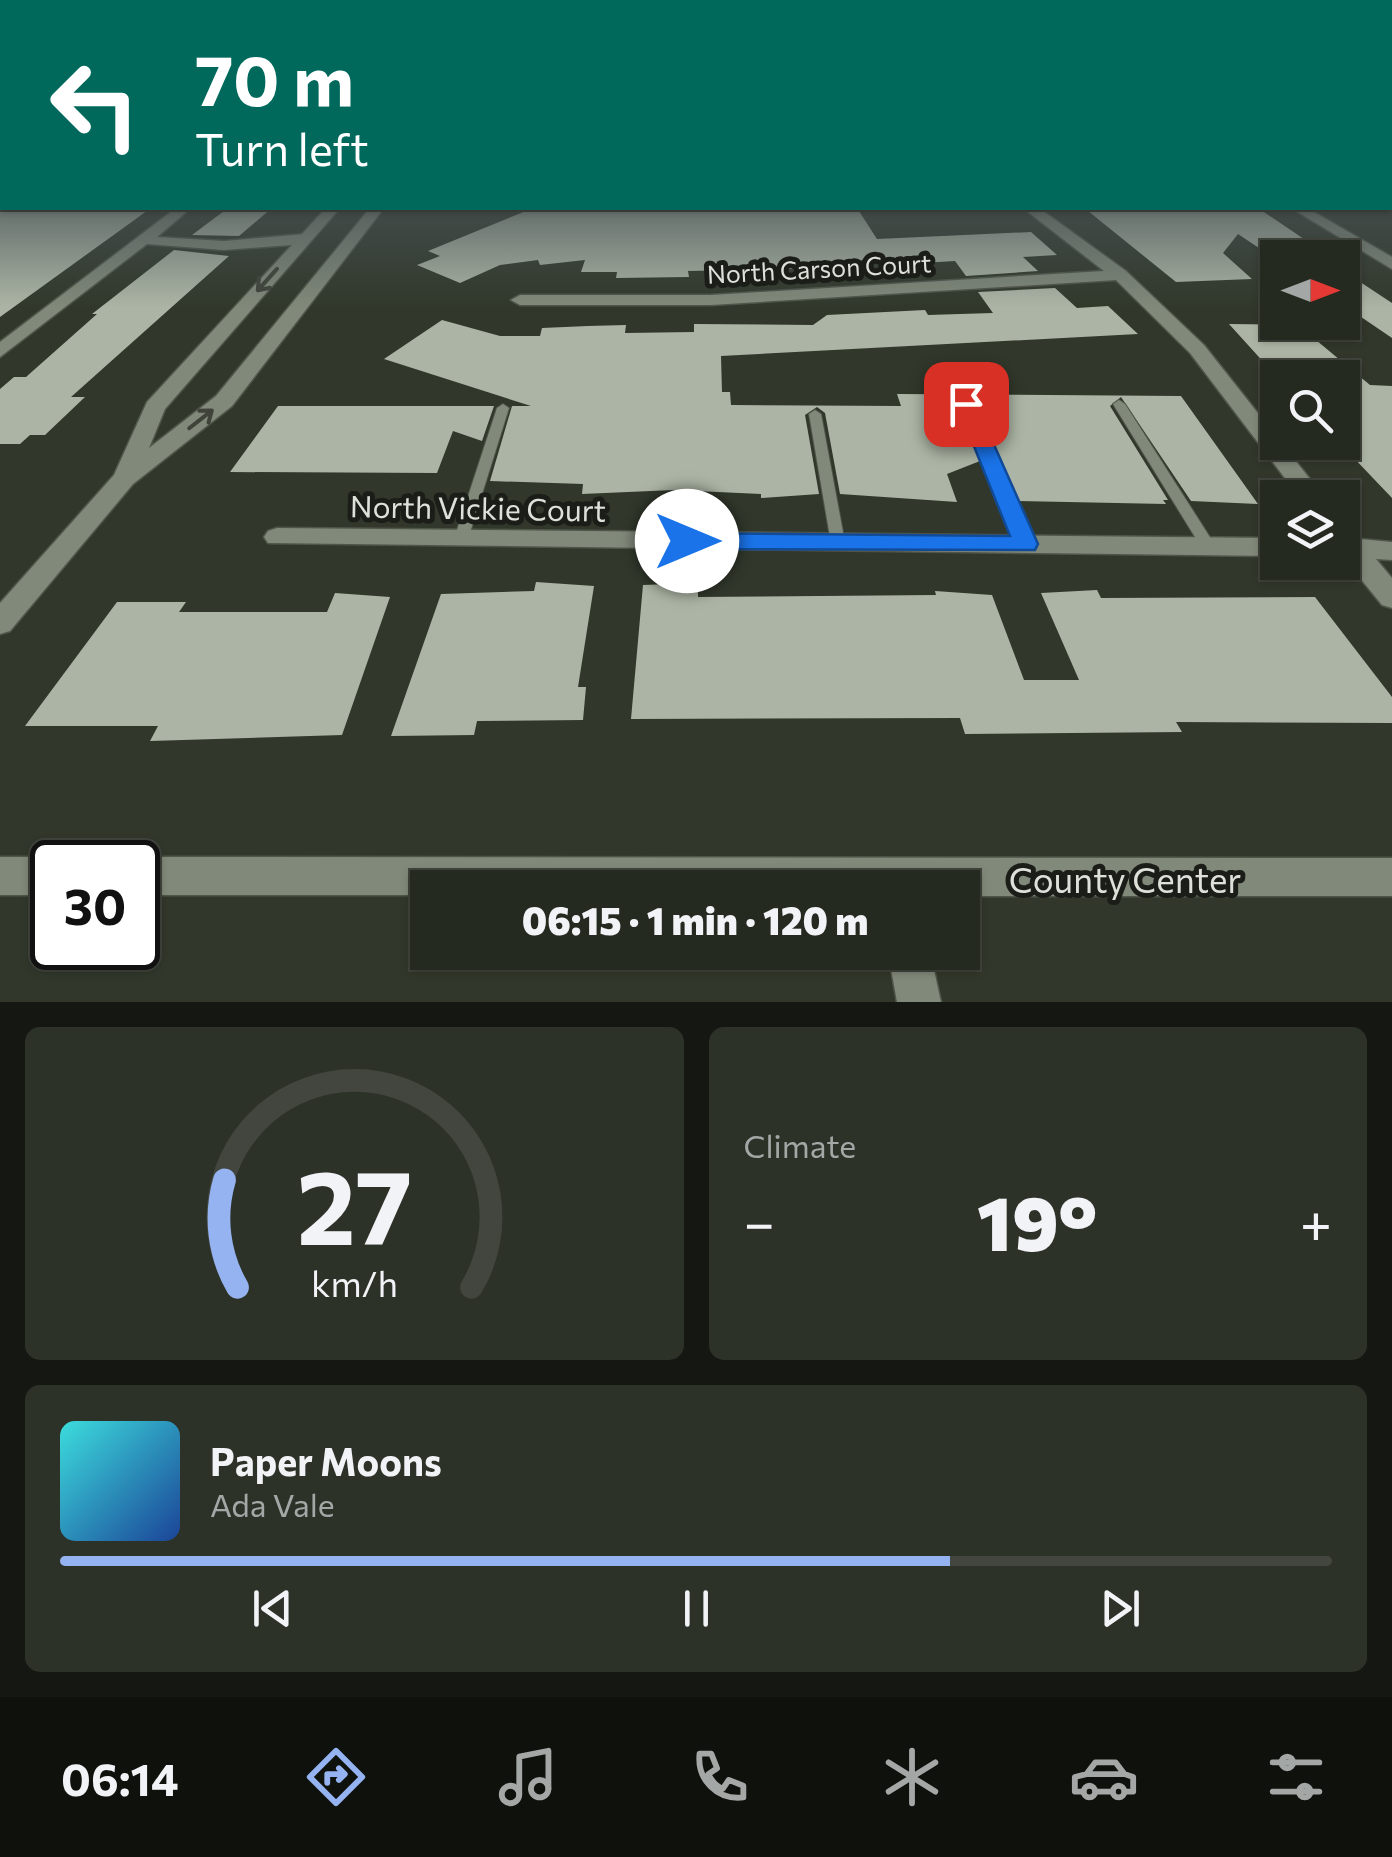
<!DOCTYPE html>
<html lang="en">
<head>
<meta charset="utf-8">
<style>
	:root { --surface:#252a20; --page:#2d3229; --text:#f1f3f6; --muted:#a3a7a5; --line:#42463e; --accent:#95b2f1 }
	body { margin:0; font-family:Commissioner,sans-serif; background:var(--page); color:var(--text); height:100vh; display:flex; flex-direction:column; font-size:38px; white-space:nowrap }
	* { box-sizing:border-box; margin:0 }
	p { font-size:32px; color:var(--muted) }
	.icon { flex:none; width:55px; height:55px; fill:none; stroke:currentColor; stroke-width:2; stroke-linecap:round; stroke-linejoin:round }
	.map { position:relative; height:1002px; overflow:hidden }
	.drawer { display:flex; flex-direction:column; gap:25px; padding:25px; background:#141712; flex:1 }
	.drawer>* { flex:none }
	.top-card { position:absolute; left:0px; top:0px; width:1392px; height:210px; box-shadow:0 2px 8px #0004,0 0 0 2px var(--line); background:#00695c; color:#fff; overflow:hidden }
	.needle { width:65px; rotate:90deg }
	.controls { position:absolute; left:1260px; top:240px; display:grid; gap:20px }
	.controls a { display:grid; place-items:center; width:100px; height:100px; border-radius:0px; background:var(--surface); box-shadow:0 2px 8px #0004,0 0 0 2px var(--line); font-size:50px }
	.speed { position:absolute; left:30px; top:840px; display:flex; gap:20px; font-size:50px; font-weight:700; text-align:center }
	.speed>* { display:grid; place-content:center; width:130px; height:130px; border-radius:50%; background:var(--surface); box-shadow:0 2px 8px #0004,0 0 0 2px var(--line); line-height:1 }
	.speed .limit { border:5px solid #111; border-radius:15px; background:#fff; color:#111 }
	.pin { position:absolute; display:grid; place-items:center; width:85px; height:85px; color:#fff; margin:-42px; border-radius:20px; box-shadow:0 5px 15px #0006 }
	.me { position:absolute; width:110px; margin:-55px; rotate:90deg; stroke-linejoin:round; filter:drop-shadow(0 0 8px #0008) }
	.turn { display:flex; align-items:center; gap:35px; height:210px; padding:0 30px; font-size:45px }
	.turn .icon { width:130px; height:130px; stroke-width:2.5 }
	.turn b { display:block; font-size:70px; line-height:85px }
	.big { font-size:75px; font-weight:800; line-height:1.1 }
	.drawer .card { flex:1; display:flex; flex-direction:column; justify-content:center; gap:15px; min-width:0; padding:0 35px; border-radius:15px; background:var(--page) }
	.drawer .dial { align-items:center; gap:0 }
	.dial svg { height:260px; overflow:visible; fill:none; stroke:var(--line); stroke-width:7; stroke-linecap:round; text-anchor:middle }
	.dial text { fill:var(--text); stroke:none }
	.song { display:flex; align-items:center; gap:30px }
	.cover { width:120px; height:120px; border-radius:15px; background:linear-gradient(135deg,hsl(180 70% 55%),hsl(220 70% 35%)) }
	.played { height:10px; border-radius:5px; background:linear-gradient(90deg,var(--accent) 70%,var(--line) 70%) }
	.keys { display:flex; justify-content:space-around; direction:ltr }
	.heat { display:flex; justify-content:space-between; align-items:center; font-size:55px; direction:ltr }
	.drawer .tiles { flex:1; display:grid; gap:25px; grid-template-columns:1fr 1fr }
	.card:last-child { grid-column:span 2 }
	.trip { position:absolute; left:410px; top:870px; width:570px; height:100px; border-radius:0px; background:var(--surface); box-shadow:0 2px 8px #0004,0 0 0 2px var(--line); font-weight:800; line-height:100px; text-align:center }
	.tabs { display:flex; height:160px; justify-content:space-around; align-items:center; background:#0f110d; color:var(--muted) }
	.tabs .icon { width:70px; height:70px }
	.tabs .active { color:var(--accent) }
	.tabs b { font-size:45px; color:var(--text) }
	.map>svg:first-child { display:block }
	.building { fill:#acb5a5 }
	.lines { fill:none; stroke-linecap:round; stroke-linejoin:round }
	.lane-casing { stroke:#50554a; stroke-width:2 }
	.street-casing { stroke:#50554a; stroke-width:3 }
	.secondary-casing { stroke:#50554a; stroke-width:3 }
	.lane { fill:#81897a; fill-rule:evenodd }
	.street { fill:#81897a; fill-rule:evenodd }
	.secondary { fill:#81897a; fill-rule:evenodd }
	.oneway { stroke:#3f433a }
	.route { fill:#1a73e8; stroke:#114b97; stroke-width:2.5 }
	.labels { text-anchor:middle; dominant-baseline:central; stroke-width:10; stroke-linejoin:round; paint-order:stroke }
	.far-street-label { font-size:25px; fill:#dde1d9; stroke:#1b1e18 }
	.street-label { font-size:30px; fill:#dde1d9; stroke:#1b1e18 }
	.near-street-label { font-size:35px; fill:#dde1d9; stroke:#1b1e18 }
</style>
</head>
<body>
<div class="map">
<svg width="1392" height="1002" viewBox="0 0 1392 1002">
	<rect width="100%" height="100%" fill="#31382b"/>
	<g class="building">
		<polygon points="87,208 151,208 0,317 0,211 81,212"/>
		<polygon points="228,208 272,208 239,236 192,235"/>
		<polygon points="533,208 857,208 877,239 1031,232 1057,255 1023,257 1038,271 966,276 955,261 888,265 884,259 826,262 829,268 688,271 689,277 616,278 617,272 581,272 585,260 540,265 538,260 500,265 460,283 417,265 440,256 428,251"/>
		<polygon points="1148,208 1258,208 1332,258 1274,258 1238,234 1223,253 1252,279 1176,282 1088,211"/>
		<polygon points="174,250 229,256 71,397 85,397 45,435 30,435 20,444 0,444 0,389 14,377 26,377 97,314 92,314"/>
		<polygon points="1342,270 1392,303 1392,338 1342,304"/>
		<polygon points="1055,288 1077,308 1108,306 1138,334 721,356 722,392 730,392 731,405 901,406 897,394 1181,396 1258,504 1191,501 1121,397 1110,406 1168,500 1163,500 1166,504 1018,501 975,402 968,397 957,405 980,461 947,474 957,502 840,494 825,413 817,407 805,415 819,494 761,498 761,494 674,490 582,494 583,484 490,481 512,406 531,406 384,359 442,320 500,336 540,336 542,328 588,326 626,325 625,333 694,332 694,324 813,325 827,315 925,310 928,315 993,313 978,292"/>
		<polygon points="1229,324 1298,325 1370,385 1392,386 1392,498 1351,455 1342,455 1342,378 1278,378"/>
		<polygon points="278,406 494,406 482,441 453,431 437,473 230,472"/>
		<polygon points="536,582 594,586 578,687 586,687 583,720 477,721 474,735 391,736 441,594 534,591"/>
		<polygon points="698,583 698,597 936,595 935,591 992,595 1024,680 1079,680 1041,593 1097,590 1101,598 1315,597 1392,697 1392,723 1176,722 1182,732 965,734 960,718 631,719 643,585"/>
		<polygon points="335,593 390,597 342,735 150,741 158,726 25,726 117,602 186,602 179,612 327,612"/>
	</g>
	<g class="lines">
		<defs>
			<g id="lane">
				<polygon points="966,400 972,404 1033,544 1031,548 1021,548 1019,544 960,404"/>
				<polygon points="1119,400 1125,404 1213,542 1215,546 1213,550 1203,550 1113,404"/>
				<polygon points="503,404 509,408 468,539 461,544 456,542 454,539 497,408"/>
				<polygon points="815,410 821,414 845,543 838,548 831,543 809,414"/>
			</g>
			<g id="street">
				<polygon points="176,208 191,208 157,237 224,241 304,234 312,239 304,244 224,250 147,244 0,357 0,342"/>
				<polygon points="1023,208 1039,208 1126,271 1204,345 1325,498 1300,498 1190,353 1116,280 711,305 520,305 511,300 520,295 711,295 1104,271"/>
				<polygon points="1291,208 1307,208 1392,257 1392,269"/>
				<polygon points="1342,526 1351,529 1360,539 1392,542 1392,560 1376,559 1392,578 1392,608 1382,605 1342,556"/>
				<polygon points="277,528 1278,538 1278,556 268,543 264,537 268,531"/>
				<polygon points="888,952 930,952 941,1002 897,1002"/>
			</g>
			<g id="secondary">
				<polygon points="326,208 340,208 165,409 149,448 216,396 370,208 384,208 232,406 133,484 10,631 0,634 0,603 114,475 147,402"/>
				<polygon points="0,857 52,857 66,862 52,862 52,895 0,895"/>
				<polygon points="138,857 1392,858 1392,896 962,896 962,888 428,888 428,895 138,895 138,862 124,862"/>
			</g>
		</defs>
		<use href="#lane" class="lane-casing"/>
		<use href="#street" class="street-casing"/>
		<use href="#secondary" class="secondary-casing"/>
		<use href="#lane" class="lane"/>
		<use href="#street" class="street"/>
		<use href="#secondary" class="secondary"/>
	</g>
	<defs><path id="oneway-shaft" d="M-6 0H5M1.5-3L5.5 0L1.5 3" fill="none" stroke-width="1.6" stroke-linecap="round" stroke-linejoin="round" transform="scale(2.5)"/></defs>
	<g class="oneway">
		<use href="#oneway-shaft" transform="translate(267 280) rotate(132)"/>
		<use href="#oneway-shaft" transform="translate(201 419) rotate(-38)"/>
	</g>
	<linearGradient id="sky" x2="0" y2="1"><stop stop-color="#1b1f18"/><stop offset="0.54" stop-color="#485355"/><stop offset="1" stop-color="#485355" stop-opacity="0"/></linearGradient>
	<rect width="1392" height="308" fill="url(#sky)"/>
	<polygon class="route" points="966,398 976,404 1038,544 1035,550 687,549 675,541 687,533 1010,536 957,404"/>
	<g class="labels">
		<g class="far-street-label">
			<text transform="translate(819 268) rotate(-3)">North Carson Court</text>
		</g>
		<g class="street-label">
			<text transform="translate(478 507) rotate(1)">North Vickie Court</text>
		</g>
		<g class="near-street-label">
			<text x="1125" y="878">County Center</text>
		</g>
	</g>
</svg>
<div class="controls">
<a><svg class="needle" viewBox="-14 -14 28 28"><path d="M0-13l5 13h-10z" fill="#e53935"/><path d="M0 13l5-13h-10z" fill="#a3a7a5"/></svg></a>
<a><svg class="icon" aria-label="search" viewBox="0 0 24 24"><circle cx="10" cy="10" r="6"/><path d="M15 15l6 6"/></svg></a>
<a><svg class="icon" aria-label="layers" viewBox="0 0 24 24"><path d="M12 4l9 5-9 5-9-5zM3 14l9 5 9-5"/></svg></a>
</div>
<div class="speed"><div class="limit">30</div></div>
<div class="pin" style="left:966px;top:404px;background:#d93025"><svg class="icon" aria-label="arrive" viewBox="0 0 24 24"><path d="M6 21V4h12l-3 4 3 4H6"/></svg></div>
<svg class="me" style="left:687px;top:541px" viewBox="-20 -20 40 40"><circle r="19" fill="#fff"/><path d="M0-13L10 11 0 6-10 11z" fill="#1a73e8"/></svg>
<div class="trip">06:15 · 1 min · 120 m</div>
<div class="top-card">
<div class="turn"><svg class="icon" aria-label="left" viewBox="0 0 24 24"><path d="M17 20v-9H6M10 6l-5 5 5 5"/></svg><div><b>70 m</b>Turn left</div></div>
</div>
</div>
<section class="drawer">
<div class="tiles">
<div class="card dial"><svg viewBox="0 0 100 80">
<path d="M14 69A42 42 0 1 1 86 69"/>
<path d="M14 69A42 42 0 0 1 10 36" stroke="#95b2f1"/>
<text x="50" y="56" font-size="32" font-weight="700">27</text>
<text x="50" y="72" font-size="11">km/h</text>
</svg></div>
<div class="card"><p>Climate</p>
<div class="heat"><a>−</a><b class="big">19°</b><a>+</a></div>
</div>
<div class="card">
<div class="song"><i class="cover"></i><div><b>Paper Moons</b><p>Ada Vale</p></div></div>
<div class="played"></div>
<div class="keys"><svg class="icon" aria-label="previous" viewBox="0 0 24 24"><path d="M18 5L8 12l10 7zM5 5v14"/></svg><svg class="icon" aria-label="pause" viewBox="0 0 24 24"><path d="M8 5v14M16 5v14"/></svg><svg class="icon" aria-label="next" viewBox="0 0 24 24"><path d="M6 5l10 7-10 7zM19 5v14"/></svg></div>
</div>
</div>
</section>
<nav class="tabs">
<b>06:14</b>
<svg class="icon active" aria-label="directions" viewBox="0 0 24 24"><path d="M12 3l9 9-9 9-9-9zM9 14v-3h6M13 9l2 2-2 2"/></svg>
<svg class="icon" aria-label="music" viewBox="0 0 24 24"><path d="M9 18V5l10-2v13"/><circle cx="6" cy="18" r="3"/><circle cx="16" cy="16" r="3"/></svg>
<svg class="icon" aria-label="phone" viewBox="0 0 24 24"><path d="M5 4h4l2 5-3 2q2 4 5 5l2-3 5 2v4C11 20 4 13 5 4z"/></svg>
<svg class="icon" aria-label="climate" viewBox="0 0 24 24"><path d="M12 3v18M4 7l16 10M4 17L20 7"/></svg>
<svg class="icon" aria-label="car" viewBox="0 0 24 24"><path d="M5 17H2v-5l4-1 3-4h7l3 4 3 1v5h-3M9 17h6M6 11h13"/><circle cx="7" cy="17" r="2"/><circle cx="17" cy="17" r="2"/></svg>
<svg class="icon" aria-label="filters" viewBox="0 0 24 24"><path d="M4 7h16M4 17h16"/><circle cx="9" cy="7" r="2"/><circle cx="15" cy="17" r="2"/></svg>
</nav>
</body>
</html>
